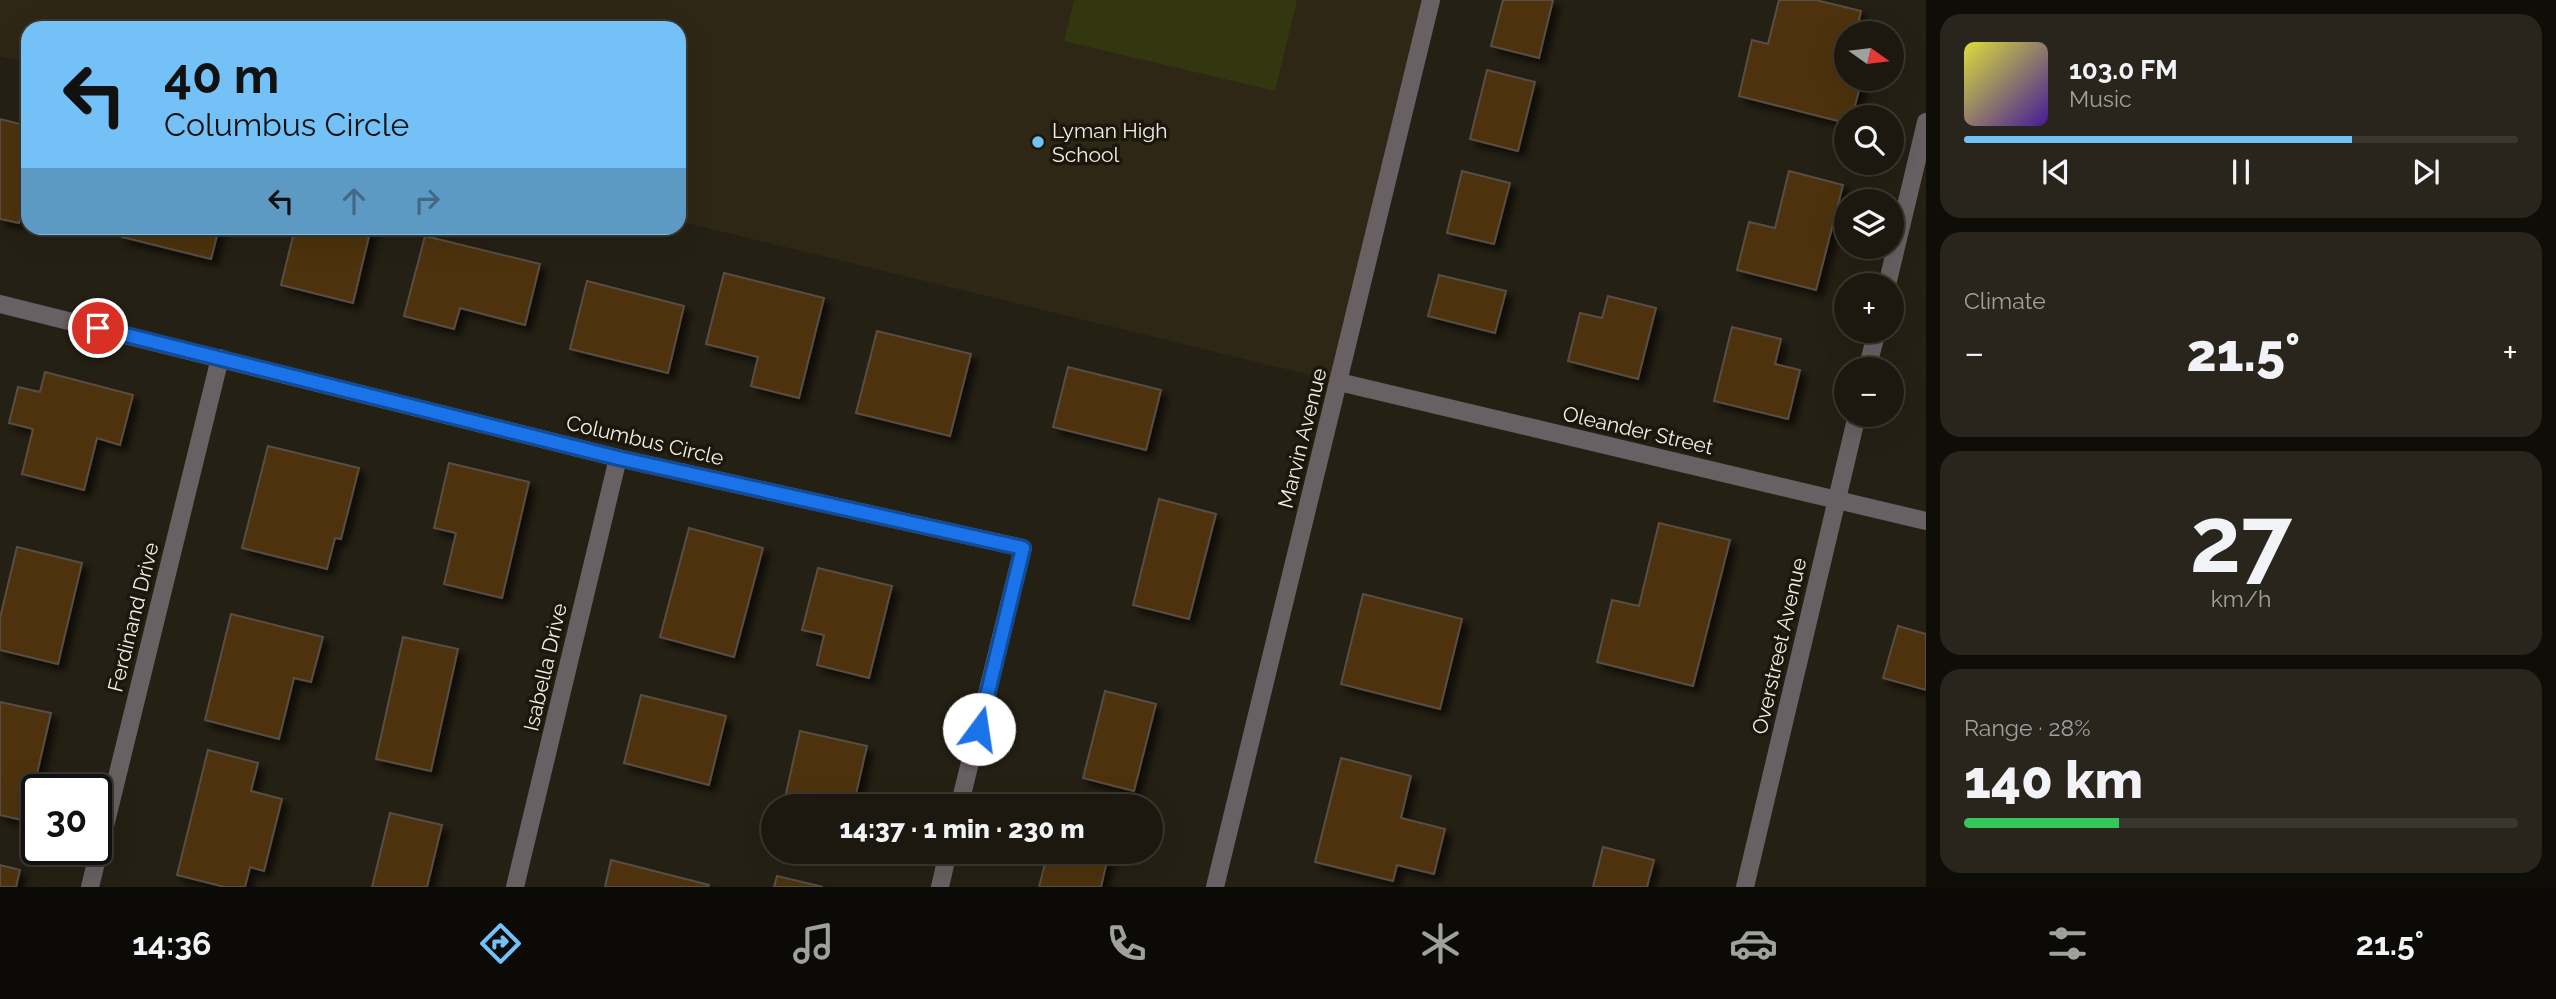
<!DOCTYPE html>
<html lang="en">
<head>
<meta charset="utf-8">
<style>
	:root { --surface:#1c180f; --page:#29251d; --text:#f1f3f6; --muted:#a0a09e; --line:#3a372f; --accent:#73c1f6 }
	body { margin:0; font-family:Raleway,sans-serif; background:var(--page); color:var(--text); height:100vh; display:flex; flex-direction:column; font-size:26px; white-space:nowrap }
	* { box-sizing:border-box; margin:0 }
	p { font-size:23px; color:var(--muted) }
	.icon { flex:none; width:38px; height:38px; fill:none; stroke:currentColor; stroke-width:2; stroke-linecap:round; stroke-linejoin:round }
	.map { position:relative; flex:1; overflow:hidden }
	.details { display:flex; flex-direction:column; gap:14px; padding:14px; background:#0f0d08; width:630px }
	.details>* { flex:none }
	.hud { position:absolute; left:21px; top:21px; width:665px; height:214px; border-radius:21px; box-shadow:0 7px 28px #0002,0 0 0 2px var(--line); background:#73c1f6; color:#111; overflow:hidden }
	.needle { width:46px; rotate:104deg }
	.controls { position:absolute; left:1834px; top:21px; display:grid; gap:14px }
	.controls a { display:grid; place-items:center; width:70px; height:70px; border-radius:50%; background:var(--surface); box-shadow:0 7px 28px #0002,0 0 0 2px var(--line); font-size:35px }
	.speed { position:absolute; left:21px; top:774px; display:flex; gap:14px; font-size:35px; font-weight:700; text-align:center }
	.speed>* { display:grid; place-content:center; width:91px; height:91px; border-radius:50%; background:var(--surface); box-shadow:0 7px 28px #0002,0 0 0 2px var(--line); line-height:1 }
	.speed .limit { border:4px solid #111; border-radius:10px; background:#fff; color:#111 }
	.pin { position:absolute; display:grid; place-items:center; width:60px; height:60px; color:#fff; margin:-30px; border:4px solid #fff; border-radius:50%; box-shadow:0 2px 7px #0007 }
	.me { position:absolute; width:77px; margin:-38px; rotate:14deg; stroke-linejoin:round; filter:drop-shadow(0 0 5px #0008) }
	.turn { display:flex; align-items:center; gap:24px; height:147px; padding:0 28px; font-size:32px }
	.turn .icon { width:91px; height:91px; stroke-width:2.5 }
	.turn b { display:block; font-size:49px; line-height:60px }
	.lanes { display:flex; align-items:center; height:66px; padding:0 28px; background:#0003; justify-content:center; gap:35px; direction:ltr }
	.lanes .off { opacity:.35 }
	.big { font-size:52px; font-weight:800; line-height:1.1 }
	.details .widget { flex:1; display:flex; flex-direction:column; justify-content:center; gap:10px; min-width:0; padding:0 24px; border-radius:21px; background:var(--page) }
	.details .dial { align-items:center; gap:0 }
	.dial b { font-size:91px; line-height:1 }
	.song { display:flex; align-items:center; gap:21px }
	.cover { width:84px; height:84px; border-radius:10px; background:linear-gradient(135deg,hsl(60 70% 55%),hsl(260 70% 35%)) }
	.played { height:7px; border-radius:4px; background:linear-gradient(90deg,var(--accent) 70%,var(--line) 70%) }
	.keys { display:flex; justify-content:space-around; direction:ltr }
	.heat { display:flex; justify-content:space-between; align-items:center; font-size:38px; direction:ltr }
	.charge { height:10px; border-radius:5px; background:linear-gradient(90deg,#34c759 28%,var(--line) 0) }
	.trip { position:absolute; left:761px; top:794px; width:402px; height:70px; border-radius:35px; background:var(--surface); box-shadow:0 7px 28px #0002,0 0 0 2px var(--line); font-weight:800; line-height:70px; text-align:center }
	.tabs { display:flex; height:112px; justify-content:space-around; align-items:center; background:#0b0a06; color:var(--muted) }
	.tabs .icon { width:49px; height:49px }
	.tabs .current { color:var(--accent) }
	.tabs b { font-size:32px; color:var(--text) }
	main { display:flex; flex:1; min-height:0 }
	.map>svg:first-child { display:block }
	.built { fill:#2f2715 }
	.green { fill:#323710 }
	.building { fill:#4d3010; stroke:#594e43; stroke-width:2; filter:url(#shadow) }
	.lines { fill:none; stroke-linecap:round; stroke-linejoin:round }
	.minor { stroke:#686062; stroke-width:18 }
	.route-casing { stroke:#114b97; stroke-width:18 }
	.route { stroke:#1a73e8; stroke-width:12 }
	.poi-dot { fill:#73c1f6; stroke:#1b170b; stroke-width:2.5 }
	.labels { text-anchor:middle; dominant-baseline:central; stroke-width:7; stroke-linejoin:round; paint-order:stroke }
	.poi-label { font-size:21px; fill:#f1eee6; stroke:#1b170b; text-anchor:start }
	.street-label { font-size:21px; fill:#f1eee6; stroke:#1b170b }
</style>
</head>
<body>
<main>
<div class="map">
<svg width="1926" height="887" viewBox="0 0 1926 887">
	<defs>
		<filter id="shadow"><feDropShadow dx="6" dy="6" stdDeviation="3.5" flood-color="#0009"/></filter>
	</defs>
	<rect width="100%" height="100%" fill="#252014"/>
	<polygon class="built" points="0,0 1431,0 1339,382 679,221 679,28 28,28 28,63 0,56"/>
	<polygon class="green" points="1074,0 1297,0 1275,91 1064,41"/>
	<g class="building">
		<polygon points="1503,0 1553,0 1539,58 1491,46"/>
		<polygon points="1779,0 1816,0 1861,11 1856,33 1846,33 1846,79 1862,79 1852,117 1846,117 1846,123 1739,96 1752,40 1768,44"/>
		<polygon points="1487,70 1535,82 1518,151 1470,139"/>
		<polygon points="0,119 28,126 28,186 19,223 0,219"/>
		<polygon points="1462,171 1510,183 1494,244 1447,233"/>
		<polygon points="1789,171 1843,185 1816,290 1737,270 1749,222 1775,228"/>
		<polygon points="125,228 219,228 211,259 122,237"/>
		<polygon points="295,228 371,228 353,303 281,285"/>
		<polygon points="425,236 540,264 525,325 460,308 454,329 404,316"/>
		<polygon points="724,273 824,298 799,398 751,386 758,357 706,344"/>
		<polygon points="1439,275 1506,291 1495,333 1428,316"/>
		<polygon points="587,281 684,306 668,373 570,349"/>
		<polygon points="1608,296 1656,308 1638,379 1568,361 1580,313 1602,318"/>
		<polygon points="1732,327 1781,339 1775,364 1800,370 1788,419 1714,401"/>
		<polygon points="877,331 971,354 950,436 856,413"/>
		<polygon points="1068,367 1161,390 1146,450 1053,427"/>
		<polygon points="45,372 133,395 120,445 97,438 84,490 22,474 33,429 9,423 18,387 40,392"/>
		<polygon points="268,446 359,468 341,539 335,538 327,569 242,548"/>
		<polygon points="449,463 529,482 502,598 444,584 456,533 434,528"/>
		<polygon points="1159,499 1216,514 1189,619 1133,605"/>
		<polygon points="1659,523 1730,540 1693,686 1597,662 1612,600 1639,606"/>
		<polygon points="689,528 763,548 734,657 660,637"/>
		<polygon points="17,547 82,563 58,664 0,650 0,618"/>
		<polygon points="818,568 892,586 869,678 817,665 824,635 802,630"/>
		<polygon points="1363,594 1462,619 1440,709 1341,684"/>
		<polygon points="231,614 323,637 311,682 294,678 279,739 205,720"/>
		<polygon points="1898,626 1926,634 1926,690 1883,678"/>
		<polygon points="403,637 458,649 431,771 376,759"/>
		<polygon points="1105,691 1156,704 1134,791 1083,778"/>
		<polygon points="641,695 726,716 709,785 624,763"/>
		<polygon points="0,702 51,713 26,821 0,815"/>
		<polygon points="800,731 867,746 853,807 783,807"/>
		<polygon points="208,750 258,763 251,791 282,799 264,871 250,867 245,887 225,887 177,875"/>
		<polygon points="1341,758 1411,776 1401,818 1445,829 1434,874 1397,865 1393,881 1315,862"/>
		<polygon points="390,813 442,825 427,887 372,887"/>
		<polygon points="1603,847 1654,860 1647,887 1593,887"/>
		<polygon points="1048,852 1109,852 1101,887 1039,887"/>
		<polygon points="611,860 709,885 708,887 605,887"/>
		<polygon points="0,865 20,870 16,887 0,887"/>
		<polygon points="777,876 823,887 774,887"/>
	</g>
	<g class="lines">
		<g class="minor">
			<polyline points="1887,285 1926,122"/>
			<polyline points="0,304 618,458 1023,548 959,807"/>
			<polyline points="1867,369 1877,331"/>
			<polyline points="1339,382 1926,521"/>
			<polyline points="90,887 220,358"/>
			<polyline points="515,887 618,458"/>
			<polyline points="940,887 948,852"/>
			<polyline points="1215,887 1431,0"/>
			<polyline points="1745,887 1857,415"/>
		</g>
	</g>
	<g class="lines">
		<defs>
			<polyline id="route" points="98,328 618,458 1023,548 979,729"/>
		</defs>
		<use href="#route" class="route-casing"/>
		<use href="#route" class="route"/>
	</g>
	<circle class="poi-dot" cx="1038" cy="142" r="7"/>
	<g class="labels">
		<g class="poi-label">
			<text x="1052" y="130">Lyman High<tspan x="1052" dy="24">School</tspan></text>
		</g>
		<g class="street-label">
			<text transform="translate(1638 430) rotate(13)">Oleander Street</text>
			<text transform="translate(1302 438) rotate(-76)">Marvin Avenue</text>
			<text transform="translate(645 440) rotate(13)">Columbus Circle</text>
			<text transform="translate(133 617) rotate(-76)">Ferdinand Drive</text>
			<text transform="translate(1779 646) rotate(-77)">Overstreet Avenue</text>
			<text transform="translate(545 667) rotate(-77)">Isabella Drive</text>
		</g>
	</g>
</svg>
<div class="controls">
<a><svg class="needle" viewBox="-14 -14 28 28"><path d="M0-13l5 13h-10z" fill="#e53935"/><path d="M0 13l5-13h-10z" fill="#a0a09e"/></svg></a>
<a><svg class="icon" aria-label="search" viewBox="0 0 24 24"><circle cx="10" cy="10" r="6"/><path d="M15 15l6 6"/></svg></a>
<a><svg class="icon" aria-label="layers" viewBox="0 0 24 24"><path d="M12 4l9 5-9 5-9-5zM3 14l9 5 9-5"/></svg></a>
<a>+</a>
<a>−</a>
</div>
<div class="speed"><div class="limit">30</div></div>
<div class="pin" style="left:98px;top:328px;background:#d93025"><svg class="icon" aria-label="arrive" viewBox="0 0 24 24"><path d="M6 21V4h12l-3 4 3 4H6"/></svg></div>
<svg class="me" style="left:979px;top:729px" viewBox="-20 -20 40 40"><circle r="19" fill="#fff"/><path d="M0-13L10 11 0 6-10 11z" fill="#1a73e8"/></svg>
<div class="trip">14:37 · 1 min · 230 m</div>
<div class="hud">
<div class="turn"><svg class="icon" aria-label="left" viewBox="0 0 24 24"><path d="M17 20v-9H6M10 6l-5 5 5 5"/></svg><div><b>40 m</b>Columbus Circle</div></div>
<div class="lanes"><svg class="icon" aria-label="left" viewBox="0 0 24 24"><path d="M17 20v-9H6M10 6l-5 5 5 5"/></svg><svg class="icon off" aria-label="ahead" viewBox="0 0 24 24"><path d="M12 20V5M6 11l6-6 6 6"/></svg><svg class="icon off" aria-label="right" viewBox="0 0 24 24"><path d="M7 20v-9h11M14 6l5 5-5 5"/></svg></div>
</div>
</div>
<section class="details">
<div class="widget">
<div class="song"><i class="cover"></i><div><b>103.0 FM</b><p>Music</p></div></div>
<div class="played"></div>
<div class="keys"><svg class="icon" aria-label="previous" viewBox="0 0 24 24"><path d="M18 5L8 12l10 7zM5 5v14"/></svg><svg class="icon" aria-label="pause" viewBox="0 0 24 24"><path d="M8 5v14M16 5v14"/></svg><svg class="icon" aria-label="next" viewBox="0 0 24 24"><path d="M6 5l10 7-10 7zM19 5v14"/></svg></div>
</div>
<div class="widget"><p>Climate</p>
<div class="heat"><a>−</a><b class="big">21.5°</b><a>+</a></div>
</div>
<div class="widget dial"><b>27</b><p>km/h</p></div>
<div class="widget"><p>Range · 28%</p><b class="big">140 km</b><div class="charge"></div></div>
</section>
</main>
<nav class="tabs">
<b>14:36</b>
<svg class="icon current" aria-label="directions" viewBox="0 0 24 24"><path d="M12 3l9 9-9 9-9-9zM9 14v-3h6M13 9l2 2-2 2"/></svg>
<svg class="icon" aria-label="music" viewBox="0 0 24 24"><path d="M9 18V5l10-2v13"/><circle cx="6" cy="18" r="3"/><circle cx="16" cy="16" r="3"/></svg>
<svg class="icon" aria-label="phone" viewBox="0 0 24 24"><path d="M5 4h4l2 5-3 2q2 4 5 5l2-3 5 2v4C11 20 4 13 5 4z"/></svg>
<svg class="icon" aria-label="climate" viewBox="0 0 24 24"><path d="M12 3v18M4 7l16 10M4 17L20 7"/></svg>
<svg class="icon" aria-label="car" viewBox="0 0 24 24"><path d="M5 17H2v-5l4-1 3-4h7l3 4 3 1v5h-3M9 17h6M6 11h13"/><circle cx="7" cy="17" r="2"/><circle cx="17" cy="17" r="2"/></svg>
<svg class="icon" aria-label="filters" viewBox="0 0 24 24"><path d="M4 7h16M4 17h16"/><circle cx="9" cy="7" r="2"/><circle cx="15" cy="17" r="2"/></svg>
<b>21.5°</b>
</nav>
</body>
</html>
